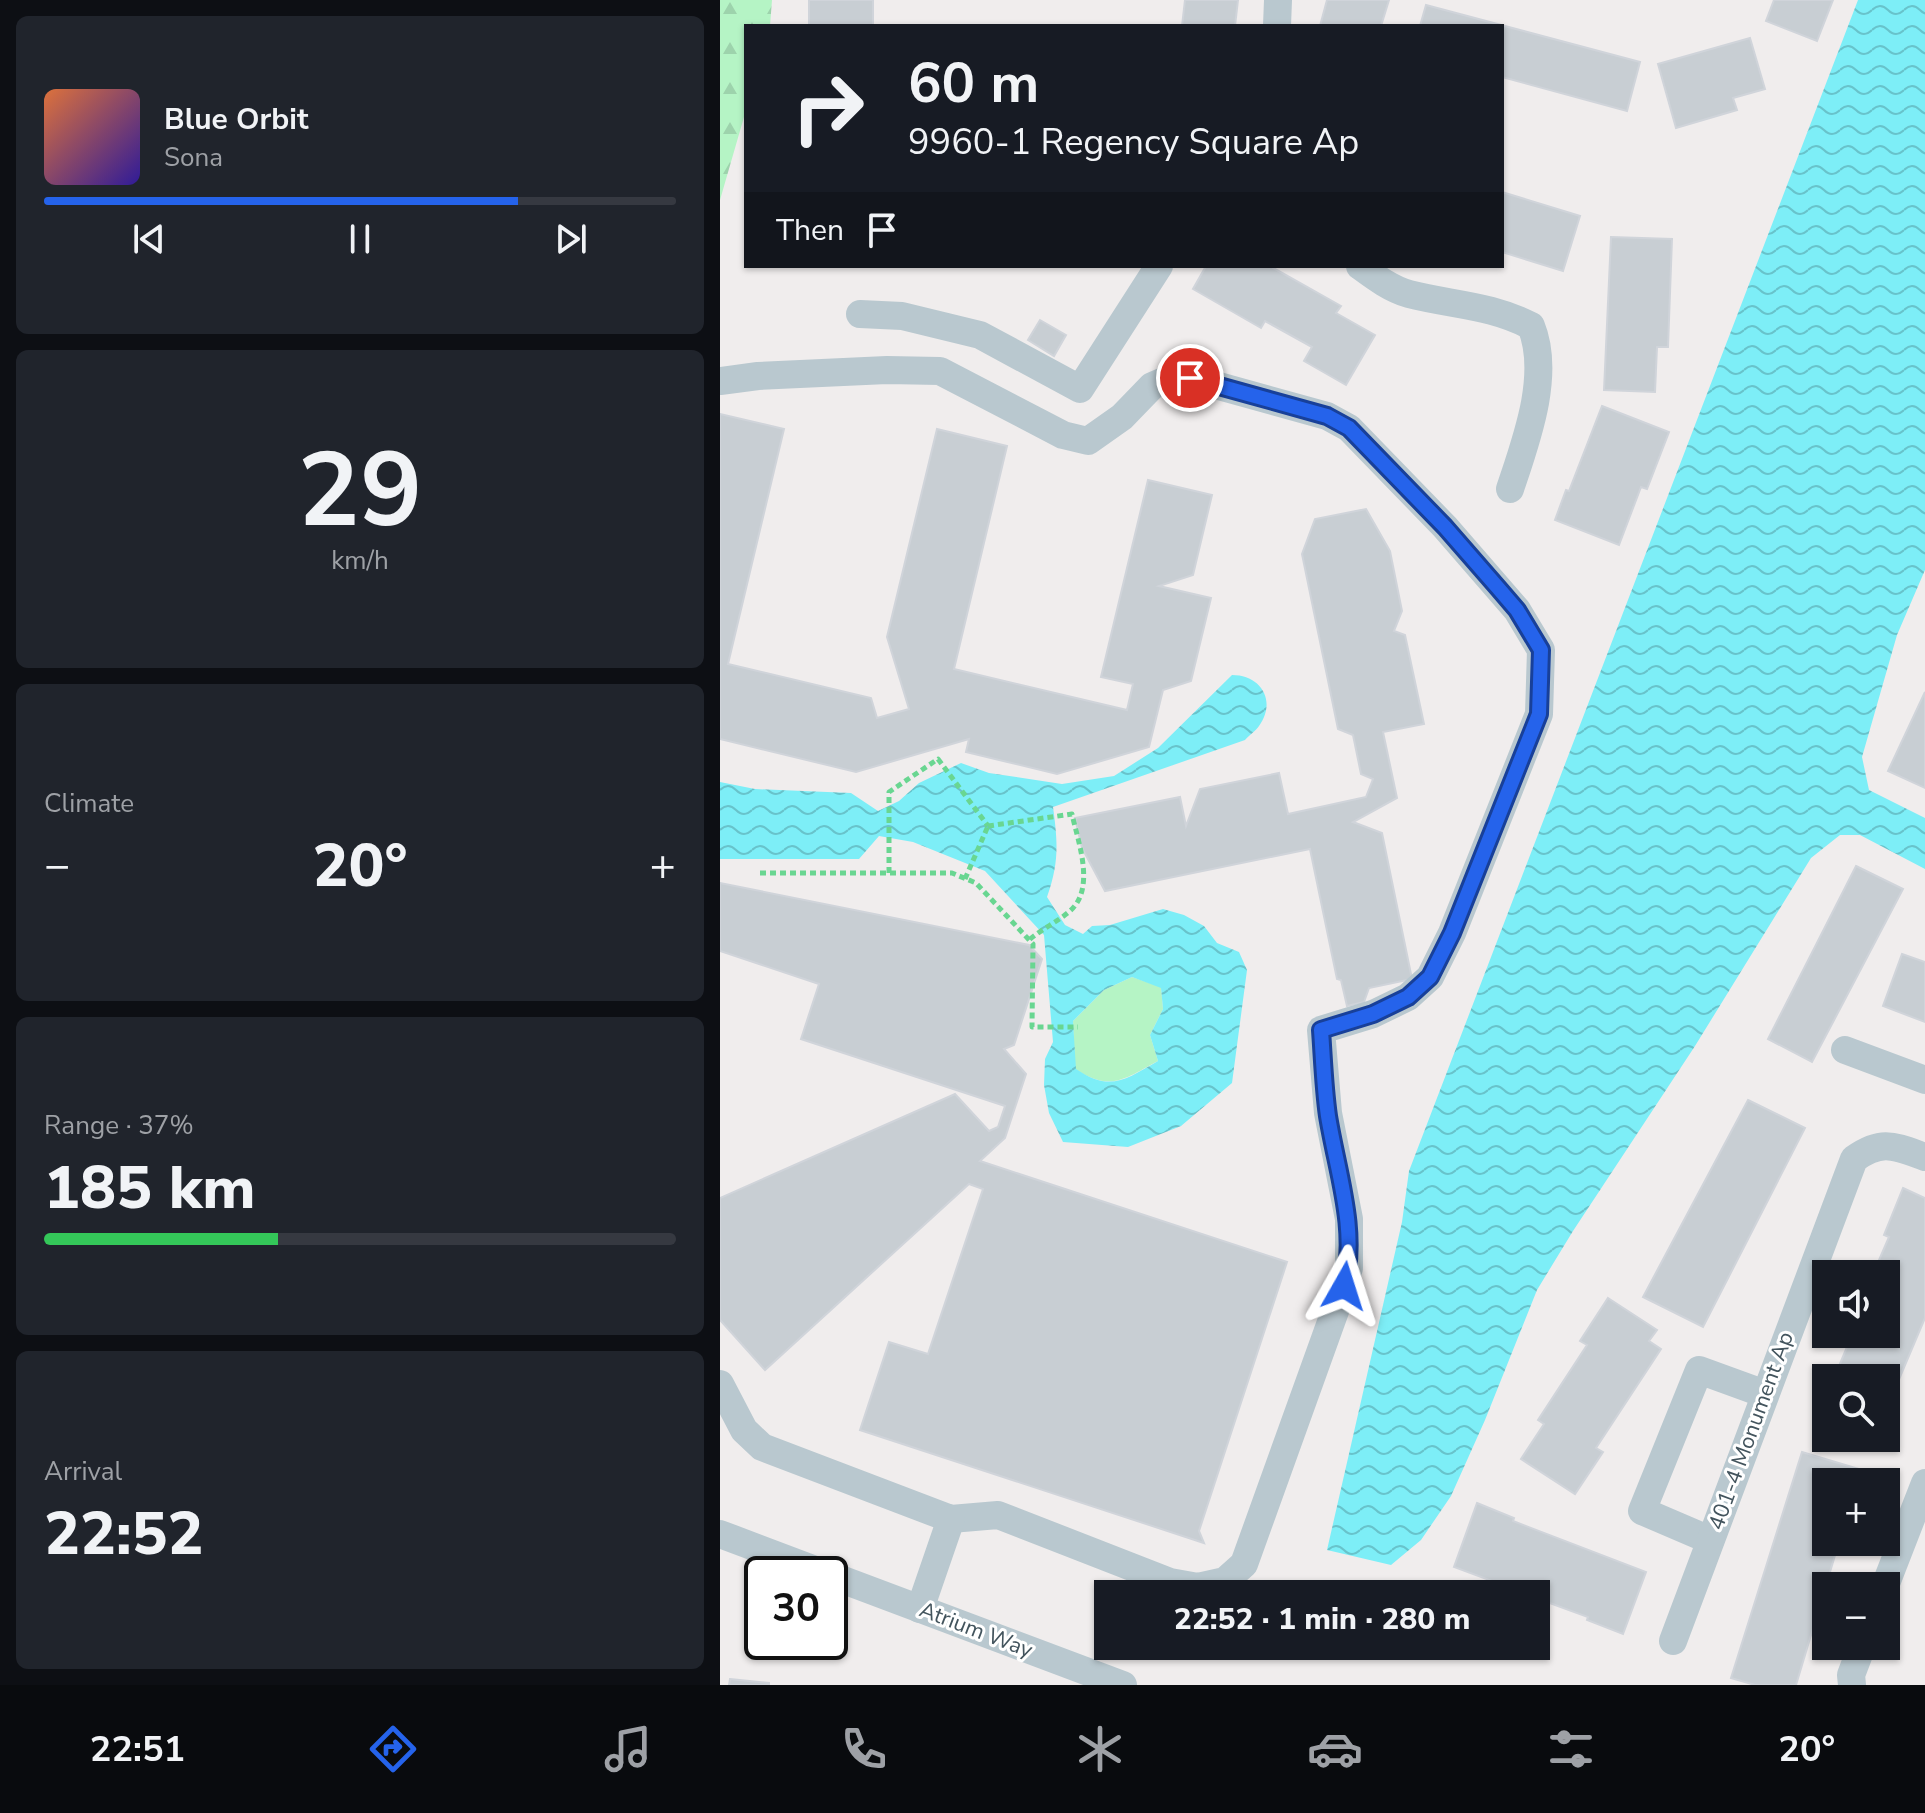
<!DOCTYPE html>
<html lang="en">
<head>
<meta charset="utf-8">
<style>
	:root { --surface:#171b24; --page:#20242c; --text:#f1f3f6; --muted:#9ea1a6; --line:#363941; --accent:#2563eb }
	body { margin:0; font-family:"Nunito Sans",sans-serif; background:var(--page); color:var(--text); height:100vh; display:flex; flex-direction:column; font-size:30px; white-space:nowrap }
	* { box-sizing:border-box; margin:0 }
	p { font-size:26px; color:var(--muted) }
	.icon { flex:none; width:44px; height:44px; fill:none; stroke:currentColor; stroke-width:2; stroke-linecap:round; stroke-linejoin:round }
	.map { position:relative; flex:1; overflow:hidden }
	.drawer { display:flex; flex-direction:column; gap:16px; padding:16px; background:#0d0f14; width:720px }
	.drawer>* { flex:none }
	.top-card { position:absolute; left:24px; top:24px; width:760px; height:244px; border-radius:0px; box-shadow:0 2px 6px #0004; background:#171b24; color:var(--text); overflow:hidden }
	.tools { position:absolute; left:1092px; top:1260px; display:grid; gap:16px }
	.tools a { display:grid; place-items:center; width:88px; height:88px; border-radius:0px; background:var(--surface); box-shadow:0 2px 6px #0004; font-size:40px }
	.speed { position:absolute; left:24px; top:1556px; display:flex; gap:16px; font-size:40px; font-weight:700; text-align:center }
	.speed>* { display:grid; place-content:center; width:104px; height:104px; border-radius:50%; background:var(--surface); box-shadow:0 2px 6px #0004; line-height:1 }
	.speed .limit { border:4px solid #111; border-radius:12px; background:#fff; color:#111 }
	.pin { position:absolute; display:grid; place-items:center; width:68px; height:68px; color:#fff; margin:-34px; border:4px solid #fff; border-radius:50%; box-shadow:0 2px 8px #0007 }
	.me { position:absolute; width:88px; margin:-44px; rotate:6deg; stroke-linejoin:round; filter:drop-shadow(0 0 6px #0008) }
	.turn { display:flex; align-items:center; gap:28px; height:168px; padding:0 32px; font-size:36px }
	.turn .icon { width:104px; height:104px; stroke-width:2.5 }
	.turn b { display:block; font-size:56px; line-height:68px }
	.then { display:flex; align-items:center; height:76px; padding:0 32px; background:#0003; gap:16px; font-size:30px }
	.big { font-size:60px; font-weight:800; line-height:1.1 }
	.drawer .card { flex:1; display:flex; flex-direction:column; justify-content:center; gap:12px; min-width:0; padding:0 28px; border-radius:12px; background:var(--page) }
	.drawer .dial { align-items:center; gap:0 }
	.dial b { font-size:104px; line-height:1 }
	.song { display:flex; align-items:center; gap:24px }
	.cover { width:96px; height:96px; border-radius:12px; background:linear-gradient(135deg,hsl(20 70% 55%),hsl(250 70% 35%)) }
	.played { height:8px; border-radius:4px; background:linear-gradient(90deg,var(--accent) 75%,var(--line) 75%) }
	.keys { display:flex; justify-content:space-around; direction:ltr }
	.heat { display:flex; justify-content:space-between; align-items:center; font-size:44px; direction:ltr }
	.charge { height:12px; border-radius:6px; background:linear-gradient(90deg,#34c759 37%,var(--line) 0) }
	.trip { position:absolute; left:374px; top:1580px; width:456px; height:80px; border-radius:0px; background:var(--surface); box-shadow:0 2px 6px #0004; font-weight:800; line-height:80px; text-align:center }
	.tab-bar { display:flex; height:128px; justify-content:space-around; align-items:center; background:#090b0e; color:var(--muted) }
	.tab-bar .icon { width:56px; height:56px }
	.tab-bar .on { color:var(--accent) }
	.tab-bar b { font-size:36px; color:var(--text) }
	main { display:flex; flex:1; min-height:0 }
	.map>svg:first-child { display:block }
	.grass { fill:#b5f4c5 }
	.forest { fill:url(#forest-firs) }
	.water { fill:url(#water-waves); fill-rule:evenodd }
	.building { fill:#c8ced3; stroke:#d0d4da; stroke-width:2 }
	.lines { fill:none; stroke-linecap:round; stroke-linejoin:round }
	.path { stroke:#69d691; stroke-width:5; stroke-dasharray:6 4; stroke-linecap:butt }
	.minor { stroke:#b9c8cf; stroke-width:28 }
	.route-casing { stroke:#184099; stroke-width:20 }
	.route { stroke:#2563eb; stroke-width:14 }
	.labels { text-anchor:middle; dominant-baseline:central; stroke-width:6; stroke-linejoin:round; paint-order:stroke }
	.street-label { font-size:22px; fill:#43545d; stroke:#fff }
</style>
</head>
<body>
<main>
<section class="drawer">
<div class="card">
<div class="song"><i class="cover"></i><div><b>Blue Orbit</b><p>Sona</p></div></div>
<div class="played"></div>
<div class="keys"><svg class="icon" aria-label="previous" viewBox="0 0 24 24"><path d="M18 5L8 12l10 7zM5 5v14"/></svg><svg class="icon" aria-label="pause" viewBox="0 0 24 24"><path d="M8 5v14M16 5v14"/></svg><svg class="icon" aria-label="next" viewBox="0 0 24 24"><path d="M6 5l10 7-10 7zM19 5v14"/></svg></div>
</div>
<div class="card dial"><b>29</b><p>km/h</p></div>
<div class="card"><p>Climate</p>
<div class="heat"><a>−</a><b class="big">20°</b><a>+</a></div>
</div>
<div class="card"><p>Range · 37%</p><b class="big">185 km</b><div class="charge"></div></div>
<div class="card"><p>Arrival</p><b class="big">22:52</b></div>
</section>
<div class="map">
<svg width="1205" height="1685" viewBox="0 0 1205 1685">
	<defs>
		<pattern id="forest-firs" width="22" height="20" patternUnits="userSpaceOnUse" patternTransform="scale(2)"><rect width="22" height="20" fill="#b5f4c5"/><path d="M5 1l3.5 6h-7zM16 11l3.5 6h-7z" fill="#9dd3ac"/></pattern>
		<pattern id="water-waves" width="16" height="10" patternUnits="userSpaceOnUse" patternTransform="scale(2)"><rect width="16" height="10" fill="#7deef7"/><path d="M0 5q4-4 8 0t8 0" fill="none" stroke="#68c3cb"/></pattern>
	</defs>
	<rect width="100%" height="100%" fill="#f0eded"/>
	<path class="grass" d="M412 977 441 987 443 1009 430 1035 438 1061C404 1079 391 1092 355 1069L353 1021 384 990Z"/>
	<polygon class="forest" points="0,0 52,0 50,26 26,26 26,110 0,200"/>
	<g class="water">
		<polygon points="1138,0 1205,0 1205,570 1177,635 1142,757 1149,790 1205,818 1205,869 1140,835 1120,835 1091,858 975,1046 853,1231 817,1290 765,1420 731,1496 701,1540 671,1565 607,1550 682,1222 689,1171"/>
		<path d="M512 675C541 675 557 701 539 726 536 731 529 735 525 740L333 807C338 843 339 863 327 897L345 925 363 934 372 926 390 925 443 909 464 915 484 926 497 943 519 952 527 970 512 1083 461 1126 408 1147 343 1142 329 1113 324 1085 325 1059 333 1042 324 935 265 871 193 842 159 836 139 859H0V782L35 789 131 793 158 811 179 801 199 783 241 763 269 773 342 784 394 776 438 748ZM412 977 441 988 443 1009 430 1035 438 1061C405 1080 390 1092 356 1069L353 1021 384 990Z"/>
	</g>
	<g class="building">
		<polygon points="89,0 153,0 153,26 89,25"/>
		<polygon points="465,0 518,0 515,26 462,26"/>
		<polygon points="607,0 669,0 661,26 600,26"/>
		<polygon points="1054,0 1113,0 1097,41 1046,21"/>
		<polygon points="706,5 920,62 907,111 782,77 782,26 700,26"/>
		<polygon points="1030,38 1045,89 1013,98 1017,110 956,128 938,64"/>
		<polygon points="782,192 860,216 843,271 782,252"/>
		<polygon points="891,237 952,239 948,347 937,347 935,392 884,390"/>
		<polygon points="486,266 550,266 621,306 616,313 655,335 626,385 584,361 592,347 545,321 541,328 473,289"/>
		<polygon points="320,320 346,335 334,356 308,340"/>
		<polygon points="882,406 949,432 927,489 921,487 899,545 835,520 846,490 849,491"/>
		<polygon points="0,414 64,429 8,664 151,698 157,718 189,709 167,637 217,429 287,446 234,669 407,710 413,684 381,677 428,480 492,495 473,575 439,586 491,598 471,681 443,690 429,747 337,774 246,752 249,739 136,772 0,739"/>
		<polygon points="646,509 670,551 682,611 674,631 685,635 704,724 663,732 677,798 633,822 662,833 692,979 649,988 644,1002 627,1006 621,980 617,979 590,849 385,891 362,848 355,818 460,797 466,826 480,789 559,773 568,814 646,797 653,779 641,774 633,735 618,729 582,554 595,519"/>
		<polygon points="1205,692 1205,788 1168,771"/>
		<polygon points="1136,866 1183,889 1092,1062 1048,1039"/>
		<polygon points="0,883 309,945 322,959 294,1045 284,1049 306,1074 285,1138 260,1161 567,1262 479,1531 484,1543 140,1430 169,1342 208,1354 263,1189 249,1184 45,1370 0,1320 0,1198 235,1094 269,1131 278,1127 285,1106 81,1039 99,984 0,951"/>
		<polygon points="1182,954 1205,962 1205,1022 1163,1006"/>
		<polygon points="1028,1100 1085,1128 983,1327 923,1297"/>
		<polygon points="1183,1188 1205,1198 1205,1318 1166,1410 1166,1378 1114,1378 1127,1347 1123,1345 1127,1334 1166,1334 1166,1274 1153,1274 1169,1237 1164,1235"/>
		<polygon points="888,1298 937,1330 929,1341 941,1349 876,1448 883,1452 855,1494 801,1459 824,1424 818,1420 867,1345 860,1341"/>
		<polygon points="1082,1452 1142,1470 1139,1482 1106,1482 1106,1542 1119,1542 1076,1685 1035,1685 1011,1678"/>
		<polygon points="757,1503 794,1518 793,1521 926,1572 903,1634 867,1620 868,1617 816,1598 816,1594 807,1594 734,1567"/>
		<polygon points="10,1679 49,1683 49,1685 9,1685"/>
	</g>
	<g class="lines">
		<g class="path">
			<path d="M268 826 352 814C358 842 376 888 350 911 337 922 322 929 309 940"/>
			<polyline points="40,873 232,873 256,883 313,944 312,1027 358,1027"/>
			<polyline points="169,873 169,792 218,759 268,826"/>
			<polyline points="245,879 268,826"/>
		</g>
		<g class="minor">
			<polyline points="557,26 558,0"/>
			<path d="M640 266C655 277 671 289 689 294 732 305 771 305 811 326 831 375 806 441 790 489"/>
			<polyline points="140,314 182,316 260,335 360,389 439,266"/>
			<polyline points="0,381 38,376 167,370 220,371 343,435 368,441 402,417 432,386 446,380 470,378 607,416 629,428 725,527 797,610 821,650 819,714 732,933 710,977 688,997 653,1014 601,1030 608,1113 629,1219 629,1268 624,1286 524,1564 505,1581 478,1587 450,1582 278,1515 231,1519 42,1447 24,1430 0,1384"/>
			<polyline points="1125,1050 1205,1080"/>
			<polyline points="0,1534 106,1574"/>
			<polyline points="990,1540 922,1511 979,1370 1045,1394"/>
			<polyline points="110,1575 403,1685"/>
			<polyline points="1165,1586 1205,1483"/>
			<polyline points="200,1609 231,1519"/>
			<path d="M953 1641 1134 1159C1162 1139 1174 1146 1205 1157"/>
			<polyline points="1132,1685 1131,1675 1142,1646"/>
		</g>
	</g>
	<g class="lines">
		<defs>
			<path id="route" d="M470 378 607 416 629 428 725 527 779 589 797 610 821 650 819 714 732 933 710 977 688 997 653 1014 601 1030C603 1058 604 1088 608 1116 617 1172 638 1229 624 1286"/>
		</defs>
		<use href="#route" class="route-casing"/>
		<use href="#route" class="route"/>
	</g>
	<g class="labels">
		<g class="street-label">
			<text transform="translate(1031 1431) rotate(-70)">401-4 Monument Ap</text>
			<text transform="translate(256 1630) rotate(21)">Atrium Way</text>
		</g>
	</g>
</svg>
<div class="tools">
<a><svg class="icon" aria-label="sound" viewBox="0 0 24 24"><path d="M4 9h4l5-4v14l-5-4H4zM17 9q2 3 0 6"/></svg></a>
<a><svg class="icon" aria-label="search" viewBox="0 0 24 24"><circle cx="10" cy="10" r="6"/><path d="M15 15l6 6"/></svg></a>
<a>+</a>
<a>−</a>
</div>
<div class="speed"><div class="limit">30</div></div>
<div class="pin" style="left:470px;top:378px;background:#d93025"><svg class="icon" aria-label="arrive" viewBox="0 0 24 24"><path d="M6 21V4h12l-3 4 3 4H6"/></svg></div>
<svg class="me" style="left:624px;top:1286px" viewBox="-20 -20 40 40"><path d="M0-17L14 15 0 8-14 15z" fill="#2563eb" stroke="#fff" stroke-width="4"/></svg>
<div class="trip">22:52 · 1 min · 280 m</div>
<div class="top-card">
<div class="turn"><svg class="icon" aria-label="right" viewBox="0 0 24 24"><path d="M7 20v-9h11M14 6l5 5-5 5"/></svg><div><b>60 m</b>9960-1 Regency Square Ap</div></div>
<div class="then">Then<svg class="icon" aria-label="arrive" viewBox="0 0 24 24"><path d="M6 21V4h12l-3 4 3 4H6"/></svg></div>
</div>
</div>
</main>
<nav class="tab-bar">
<b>22:51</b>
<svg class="icon on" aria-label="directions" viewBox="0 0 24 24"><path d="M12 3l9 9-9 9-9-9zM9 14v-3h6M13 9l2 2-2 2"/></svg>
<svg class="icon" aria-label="music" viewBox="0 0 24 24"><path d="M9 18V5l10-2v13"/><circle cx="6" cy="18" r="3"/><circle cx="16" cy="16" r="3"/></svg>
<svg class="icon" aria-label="phone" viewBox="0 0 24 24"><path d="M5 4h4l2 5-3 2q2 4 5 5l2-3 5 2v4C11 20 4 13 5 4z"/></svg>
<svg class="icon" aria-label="climate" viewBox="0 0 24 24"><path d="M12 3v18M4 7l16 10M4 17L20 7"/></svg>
<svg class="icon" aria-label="car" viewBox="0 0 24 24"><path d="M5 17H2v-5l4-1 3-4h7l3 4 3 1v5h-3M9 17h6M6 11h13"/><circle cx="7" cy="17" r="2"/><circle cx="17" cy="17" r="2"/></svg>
<svg class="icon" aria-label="filters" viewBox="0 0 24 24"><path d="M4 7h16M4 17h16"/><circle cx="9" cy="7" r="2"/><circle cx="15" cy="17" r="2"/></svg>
<b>20°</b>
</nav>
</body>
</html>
